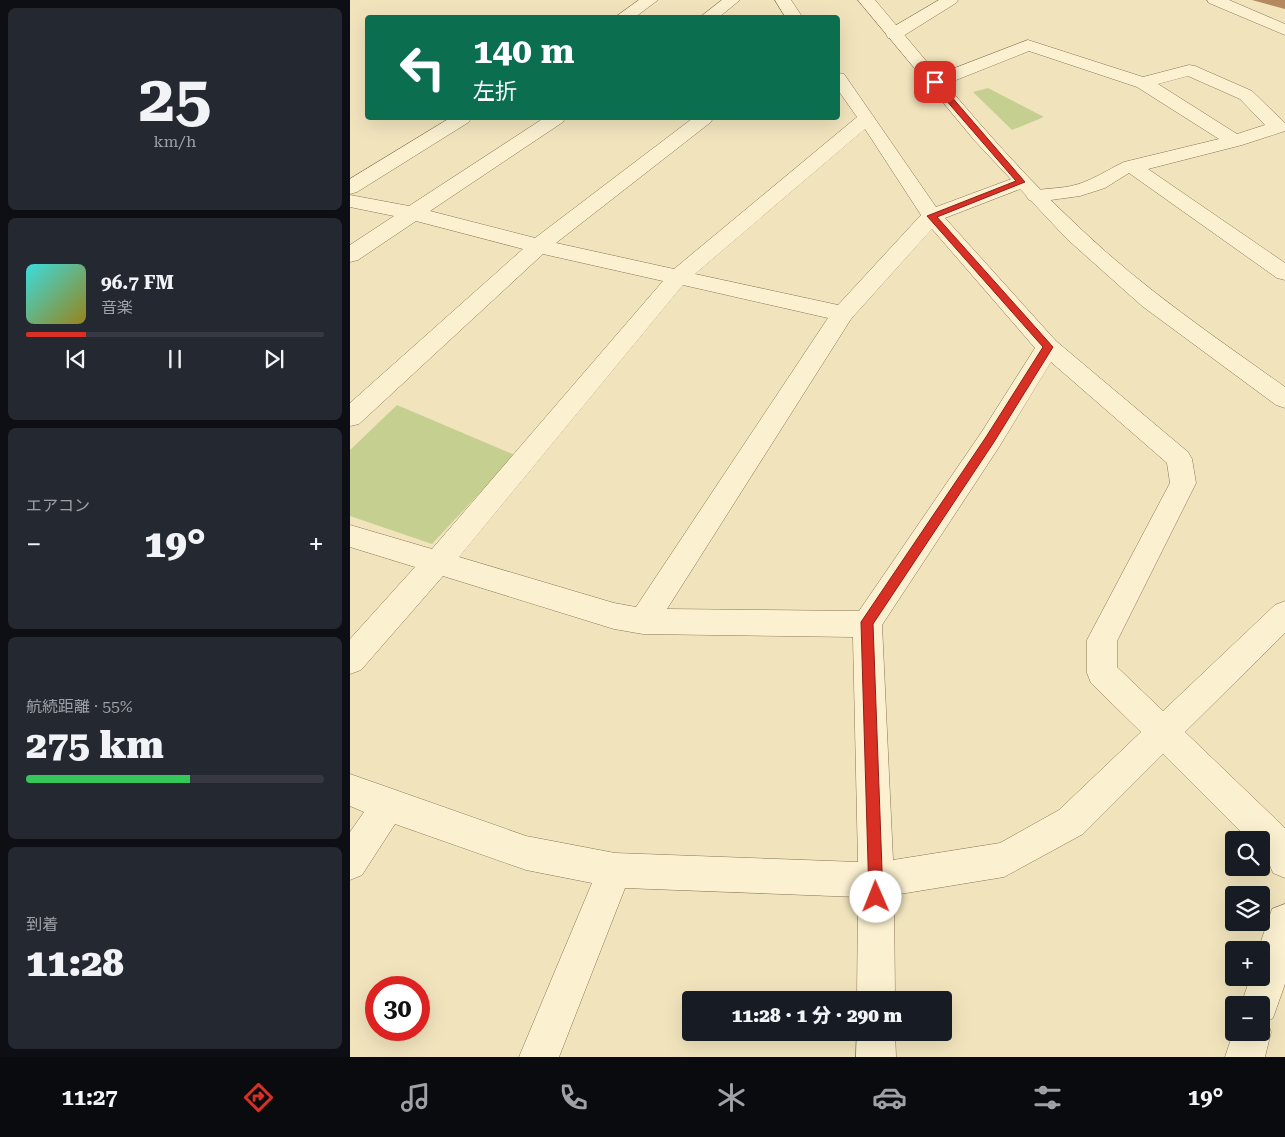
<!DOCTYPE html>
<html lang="ja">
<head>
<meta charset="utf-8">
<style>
	:root { --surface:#171b24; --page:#242831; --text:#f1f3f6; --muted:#9ea1a6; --line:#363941; --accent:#d93025 }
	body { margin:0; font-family:"Roboto Serif","Noto Sans JP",serif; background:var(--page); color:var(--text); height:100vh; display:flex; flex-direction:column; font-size:19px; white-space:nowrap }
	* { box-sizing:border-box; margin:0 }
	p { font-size:16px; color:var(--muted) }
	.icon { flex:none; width:28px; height:28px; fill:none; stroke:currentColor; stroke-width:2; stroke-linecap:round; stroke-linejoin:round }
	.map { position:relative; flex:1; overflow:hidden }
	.drawer { display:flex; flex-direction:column; gap:8px; padding:8px; background:#0d0f14; width:350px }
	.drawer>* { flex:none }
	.hud { position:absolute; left:15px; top:15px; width:475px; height:105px; border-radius:5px; box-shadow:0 5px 20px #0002; background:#0b6e4f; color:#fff; overflow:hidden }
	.controls { position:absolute; left:875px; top:831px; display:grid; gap:10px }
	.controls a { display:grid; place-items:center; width:45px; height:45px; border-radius:5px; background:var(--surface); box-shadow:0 5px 20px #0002; font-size:25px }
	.speed { position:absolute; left:15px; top:976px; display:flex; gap:10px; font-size:25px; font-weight:700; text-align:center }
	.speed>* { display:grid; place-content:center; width:65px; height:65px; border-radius:50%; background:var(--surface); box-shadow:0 5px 20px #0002; line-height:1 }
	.speed .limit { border:8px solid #d22; background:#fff; color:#111 }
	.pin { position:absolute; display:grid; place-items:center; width:42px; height:42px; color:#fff; margin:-21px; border-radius:10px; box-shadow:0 2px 8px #0006 }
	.me { position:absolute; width:55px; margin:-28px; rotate:359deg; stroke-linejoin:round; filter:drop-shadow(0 0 4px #0008) }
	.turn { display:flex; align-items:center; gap:18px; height:105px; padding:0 25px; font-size:22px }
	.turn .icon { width:65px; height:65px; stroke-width:2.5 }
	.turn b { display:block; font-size:35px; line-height:42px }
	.big { font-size:38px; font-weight:800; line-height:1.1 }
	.drawer .widget { flex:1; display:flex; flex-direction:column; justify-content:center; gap:8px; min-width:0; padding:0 18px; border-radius:8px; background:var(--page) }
	.drawer .dial { align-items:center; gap:0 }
	.dial b { font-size:65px; line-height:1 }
	.song { display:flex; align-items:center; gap:15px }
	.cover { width:60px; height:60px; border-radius:8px; background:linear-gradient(135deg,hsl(180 70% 55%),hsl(50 70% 35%)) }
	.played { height:5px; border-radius:2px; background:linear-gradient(90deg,var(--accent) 20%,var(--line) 20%) }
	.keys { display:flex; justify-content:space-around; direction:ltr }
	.heat { display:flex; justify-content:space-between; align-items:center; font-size:28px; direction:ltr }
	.charge { height:8px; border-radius:4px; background:linear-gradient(90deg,#34c759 55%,var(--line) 0) }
	.trip { position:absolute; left:332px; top:991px; width:270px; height:50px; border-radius:5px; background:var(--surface); box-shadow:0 5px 20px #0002; font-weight:800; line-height:50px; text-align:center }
	.menu { display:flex; height:80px; justify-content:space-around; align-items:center; background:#090b0e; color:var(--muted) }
	.menu .icon { width:35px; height:35px }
	.menu .active { color:var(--accent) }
	.menu b { font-size:22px; color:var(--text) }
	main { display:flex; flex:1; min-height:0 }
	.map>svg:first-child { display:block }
	.green { fill:#c5d090 }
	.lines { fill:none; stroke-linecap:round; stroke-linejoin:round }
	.minor-casing { stroke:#8a7455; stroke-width:1 }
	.tertiary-casing { stroke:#8a7455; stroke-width:1 }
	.minor { fill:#fbf1d1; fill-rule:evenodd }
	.tertiary { fill:#fbf1d1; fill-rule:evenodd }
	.wall { fill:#b58860 }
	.route { fill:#d93025; stroke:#8d1f18 }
</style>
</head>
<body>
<main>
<section class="drawer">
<div class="widget dial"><b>25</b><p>km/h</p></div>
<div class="widget">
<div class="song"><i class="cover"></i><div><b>96.7 FM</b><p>音楽</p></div></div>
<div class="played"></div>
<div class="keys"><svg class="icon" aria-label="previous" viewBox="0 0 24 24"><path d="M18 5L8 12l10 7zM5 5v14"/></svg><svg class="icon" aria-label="pause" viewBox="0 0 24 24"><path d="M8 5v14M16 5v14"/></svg><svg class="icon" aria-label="next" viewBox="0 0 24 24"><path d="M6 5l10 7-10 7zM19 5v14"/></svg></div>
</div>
<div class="widget"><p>エアコン</p>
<div class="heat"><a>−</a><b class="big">19°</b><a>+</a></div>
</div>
<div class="widget"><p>航続距離 · 55%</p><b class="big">275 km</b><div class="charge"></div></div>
<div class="widget"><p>到着</p><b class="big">11:28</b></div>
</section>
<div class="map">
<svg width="935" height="1057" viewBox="0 0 935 1057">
	<rect width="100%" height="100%" fill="#f1e4bd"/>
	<g class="green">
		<polygon points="638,88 694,117 662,130 623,92"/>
		<polygon points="47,405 165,455 82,544 0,516 0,450"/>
	</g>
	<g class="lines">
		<defs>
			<g id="minor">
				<polygon points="289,0 308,0 284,18 264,18"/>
				<polygon points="372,0 390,0 368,18 349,18"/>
				<polygon points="425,0 441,0 453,18 436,18"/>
				<polygon points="589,0 608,0 606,3 550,38 538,38 536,34 538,30"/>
				<polygon points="857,0 879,0 935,24 935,35 859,3"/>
				<path d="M678 40 793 77 839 65 845 66 902 91 935 123V131L892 145 798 169 935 263V280L927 278 779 173 755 188 730 196 686 202 679 200 676 196 679 192C693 188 707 189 721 186 740 182 757 170 774 162L869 139 787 87 679 51 591 86 585 87 579 86 576 82 579 78ZM838 76 890 99 915 125 887 134 808 84Z"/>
				<path d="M488 73 494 74 586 207 664 178 671 176 678 178 681 182 678 186 595 218 706 341 838 452 842 459 846 483 767 641V667L813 711 925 605 935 601V633L835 732 935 828V878L923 873 917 858 911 853V840H899L813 754 733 834 654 877 544 895 545 1000H507L508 897 275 888 209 1057H169L242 883 176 870 45 824 12 875 0 880V832L14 812 0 806V774L176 836 265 853 508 862 503 637 293 634 264 629 93 576 11 670 0 674V639L65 567 0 547V525L82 549 313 281 193 254 9 424 0 426V403L173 249 66 221 8 260 0 262V245L44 216 0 207V195L59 206 194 118H215L213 122 80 211 185 238 343 118H363L361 122 206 243 324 269 507 117 488 90ZM515 129 571 215 488 305 345 274ZM582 229 685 348 631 433 509 611 317 609 501 319ZM333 285 478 318 286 607 264 603 109 557ZM701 362 817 463 820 483 737 640V673L741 683 791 732 709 810 650 843 543 860 532 625 649 447Z"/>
				<polygon points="100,118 121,118 119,122 7,192 0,194 0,179"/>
				<polygon points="935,904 935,984 923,1018 917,1021 921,1032 915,1057 875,1057 884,1030 884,1032 911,1032 911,1005 891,1005 900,978 911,978 911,950 908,950 922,909"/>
				<polygon points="507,1032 545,1032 546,1057 506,1057"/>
			</g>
			<path id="tertiary" d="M508 0H525C591 78 656 160 732 230 794 289 865 337 935 387V408L926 405 792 306 717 239 625 141Z"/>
		</defs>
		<use href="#minor" class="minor-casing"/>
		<use href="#tertiary" class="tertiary-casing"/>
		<use href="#minor" class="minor"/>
		<use href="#tertiary" class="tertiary"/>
	</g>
	<polygon class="wall" points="902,0 935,0 935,9"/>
	<polygon class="route" points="585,80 588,81 675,182 587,217 703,347 644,442 523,624 533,897 531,902 526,904 521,902 519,897 511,622 636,437 693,347 577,216 666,181 582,84 581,82"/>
</svg>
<div class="controls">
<a><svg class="icon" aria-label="search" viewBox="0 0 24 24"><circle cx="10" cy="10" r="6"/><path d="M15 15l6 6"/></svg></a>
<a><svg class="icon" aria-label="layers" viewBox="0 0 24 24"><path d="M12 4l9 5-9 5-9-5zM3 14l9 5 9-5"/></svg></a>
<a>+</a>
<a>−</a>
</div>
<div class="speed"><div class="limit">30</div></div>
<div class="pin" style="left:585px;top:82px;background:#d93025"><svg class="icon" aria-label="arrive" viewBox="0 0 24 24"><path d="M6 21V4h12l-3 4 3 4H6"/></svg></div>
<svg class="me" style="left:526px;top:897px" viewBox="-20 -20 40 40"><circle r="19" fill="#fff"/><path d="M0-13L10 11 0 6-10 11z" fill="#d93025"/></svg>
<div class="trip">11:28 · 1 分 · 290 m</div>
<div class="hud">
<div class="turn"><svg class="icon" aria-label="left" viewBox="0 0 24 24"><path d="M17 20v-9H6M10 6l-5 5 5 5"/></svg><div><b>140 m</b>左折</div></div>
</div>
</div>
</main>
<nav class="menu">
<b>11:27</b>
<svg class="icon active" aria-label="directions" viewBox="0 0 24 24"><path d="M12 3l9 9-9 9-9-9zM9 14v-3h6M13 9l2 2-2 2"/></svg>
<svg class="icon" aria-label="music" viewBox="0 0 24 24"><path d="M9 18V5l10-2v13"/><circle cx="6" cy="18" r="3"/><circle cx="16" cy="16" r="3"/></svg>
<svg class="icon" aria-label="phone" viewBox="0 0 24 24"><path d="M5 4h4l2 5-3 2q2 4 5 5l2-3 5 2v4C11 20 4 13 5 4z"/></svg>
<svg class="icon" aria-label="climate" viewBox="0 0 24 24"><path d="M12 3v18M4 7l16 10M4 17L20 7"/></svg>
<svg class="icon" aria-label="car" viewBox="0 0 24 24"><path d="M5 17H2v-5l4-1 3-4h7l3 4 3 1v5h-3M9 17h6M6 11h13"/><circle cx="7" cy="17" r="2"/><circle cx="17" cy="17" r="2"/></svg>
<svg class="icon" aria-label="filters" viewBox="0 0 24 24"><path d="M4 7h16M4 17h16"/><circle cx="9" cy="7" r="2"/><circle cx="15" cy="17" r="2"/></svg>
<b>19°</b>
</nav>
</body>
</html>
